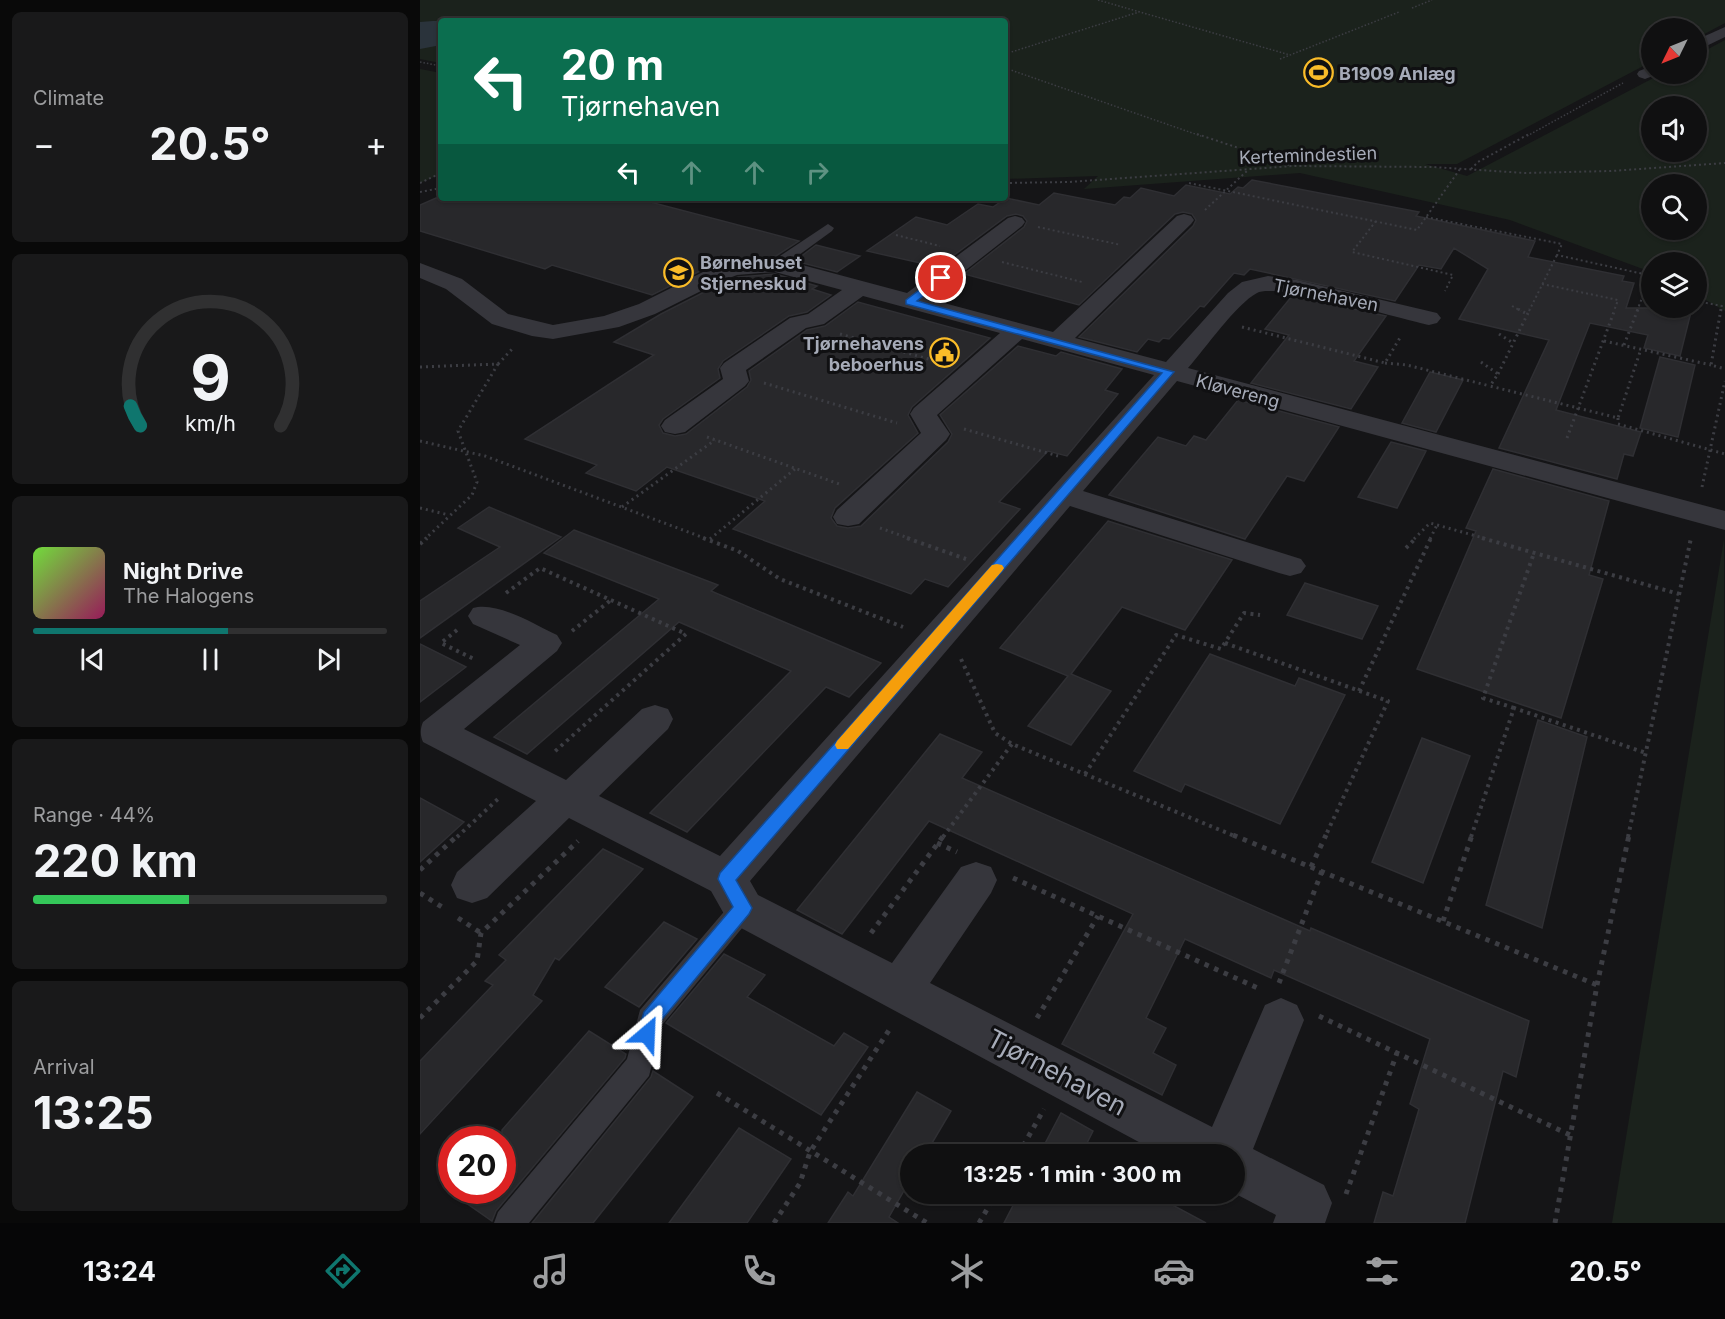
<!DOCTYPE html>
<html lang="en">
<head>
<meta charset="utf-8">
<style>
	:root { --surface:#101011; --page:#19191a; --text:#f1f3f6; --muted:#9c9d9f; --line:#303031; --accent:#0f766e }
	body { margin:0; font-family:Inter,sans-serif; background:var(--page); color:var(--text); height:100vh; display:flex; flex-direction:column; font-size:22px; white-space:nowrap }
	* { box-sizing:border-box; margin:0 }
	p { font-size:20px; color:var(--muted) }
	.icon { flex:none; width:33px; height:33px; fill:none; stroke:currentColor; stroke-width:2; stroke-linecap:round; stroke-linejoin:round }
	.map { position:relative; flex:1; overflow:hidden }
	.panel { display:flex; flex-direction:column; gap:12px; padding:12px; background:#090909; width:420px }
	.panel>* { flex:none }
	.top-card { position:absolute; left:18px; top:18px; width:570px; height:183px; border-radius:6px; box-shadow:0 2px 4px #0004,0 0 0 2px var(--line); background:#0b6e4f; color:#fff; overflow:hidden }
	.needle { width:39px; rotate:227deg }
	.fabs { position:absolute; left:1221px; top:18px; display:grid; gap:12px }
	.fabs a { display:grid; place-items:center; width:66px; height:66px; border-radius:50%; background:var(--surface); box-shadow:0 2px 4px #0004,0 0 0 2px var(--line); font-size:30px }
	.speed { position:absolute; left:18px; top:1126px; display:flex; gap:12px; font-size:30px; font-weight:700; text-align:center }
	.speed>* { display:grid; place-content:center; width:78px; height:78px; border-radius:50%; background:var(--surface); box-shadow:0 2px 4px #0004,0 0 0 2px var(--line); line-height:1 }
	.speed .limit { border:9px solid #d22; background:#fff; color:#111 }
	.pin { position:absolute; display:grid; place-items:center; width:51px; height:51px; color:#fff; margin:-26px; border:3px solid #fff; border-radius:50%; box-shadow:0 2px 6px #0007 }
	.me { position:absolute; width:66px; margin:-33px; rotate:26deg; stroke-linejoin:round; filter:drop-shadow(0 0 4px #0008) }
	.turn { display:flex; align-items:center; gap:21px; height:126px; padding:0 24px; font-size:27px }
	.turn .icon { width:78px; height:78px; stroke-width:2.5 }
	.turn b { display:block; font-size:42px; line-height:51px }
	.lanes { display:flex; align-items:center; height:57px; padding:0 24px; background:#0003; justify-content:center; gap:30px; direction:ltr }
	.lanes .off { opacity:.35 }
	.big { font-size:45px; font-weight:700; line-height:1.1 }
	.panel .card { flex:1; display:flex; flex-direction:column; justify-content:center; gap:9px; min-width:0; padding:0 21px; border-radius:9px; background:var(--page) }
	.panel .dial { align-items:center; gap:0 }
	.dial svg { height:156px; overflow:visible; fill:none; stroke:var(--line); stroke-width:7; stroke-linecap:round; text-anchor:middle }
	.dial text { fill:var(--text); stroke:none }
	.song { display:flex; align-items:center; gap:18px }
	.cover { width:72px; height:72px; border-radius:9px; background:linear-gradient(135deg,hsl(100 70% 55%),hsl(330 70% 35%)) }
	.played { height:6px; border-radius:3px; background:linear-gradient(90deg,var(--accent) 55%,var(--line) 55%) }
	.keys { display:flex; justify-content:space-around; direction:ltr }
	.heat { display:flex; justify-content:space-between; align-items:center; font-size:33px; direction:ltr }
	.charge { height:9px; border-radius:4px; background:linear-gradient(90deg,#34c759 44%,var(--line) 0) }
	.trip { position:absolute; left:480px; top:1144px; width:345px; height:60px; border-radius:30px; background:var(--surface); box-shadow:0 2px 4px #0004,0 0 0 2px var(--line); font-weight:700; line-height:60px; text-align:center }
	.dock { display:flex; height:96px; justify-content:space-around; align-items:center; background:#060607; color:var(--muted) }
	.dock .icon { width:42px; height:42px }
	.dock .selected { color:var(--accent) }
	.dock b { font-size:27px; color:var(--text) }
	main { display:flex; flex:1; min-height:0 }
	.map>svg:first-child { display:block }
	.green { fill:#1b221c; fill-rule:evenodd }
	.water { fill:#2a333b }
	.building { fill:#28282b; stroke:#2f2f33; stroke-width:1.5 }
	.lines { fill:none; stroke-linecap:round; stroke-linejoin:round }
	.path-far4 { stroke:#3c3d43; stroke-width:1.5; stroke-dasharray:1.5 2; stroke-linecap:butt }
	.path-far3 { stroke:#3c3d43; stroke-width:2; stroke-dasharray:2 3; stroke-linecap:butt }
	.path-far2 { stroke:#3c3d43; stroke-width:3; stroke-dasharray:2 4; stroke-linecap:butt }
	.path-far1 { stroke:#3c3d43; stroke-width:4; stroke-dasharray:3 4.5; stroke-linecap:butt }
	.path { stroke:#3c3d43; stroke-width:5; stroke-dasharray:4.5 6; stroke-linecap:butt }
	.service { fill:#36363c; fill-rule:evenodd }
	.minor { fill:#36363c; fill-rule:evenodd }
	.route { fill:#1a73e8; stroke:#114b97; stroke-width:1.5 }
	.slow { fill:#f59e0b }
	.labels { text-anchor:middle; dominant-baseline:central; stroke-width:6; stroke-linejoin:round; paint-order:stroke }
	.far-poi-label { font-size:18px; font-weight:bold; fill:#a6abb8; stroke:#101012; text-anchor:start }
	.far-street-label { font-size:18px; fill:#a6abb8; stroke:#101012 }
	.near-street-label { font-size:26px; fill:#a6abb8; stroke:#101012 }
</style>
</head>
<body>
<main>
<section class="panel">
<div class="card"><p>Climate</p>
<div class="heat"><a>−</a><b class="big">20.5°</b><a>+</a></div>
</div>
<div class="card dial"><svg viewBox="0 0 100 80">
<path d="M14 69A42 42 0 1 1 86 69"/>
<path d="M14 69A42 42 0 0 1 9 59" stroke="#0f766e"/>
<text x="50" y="56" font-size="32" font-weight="700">9</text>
<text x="50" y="72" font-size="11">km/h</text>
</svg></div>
<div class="card">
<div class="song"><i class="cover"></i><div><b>Night Drive</b><p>The Halogens</p></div></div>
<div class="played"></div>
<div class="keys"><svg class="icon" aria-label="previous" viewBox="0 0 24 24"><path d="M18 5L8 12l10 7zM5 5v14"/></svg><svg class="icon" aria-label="pause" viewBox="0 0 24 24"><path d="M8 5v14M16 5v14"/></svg><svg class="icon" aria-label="next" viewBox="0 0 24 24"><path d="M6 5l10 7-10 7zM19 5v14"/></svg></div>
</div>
<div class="card"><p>Range · 44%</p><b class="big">220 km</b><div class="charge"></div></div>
<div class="card"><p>Arrival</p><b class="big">13:25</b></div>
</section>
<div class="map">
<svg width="1305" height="1223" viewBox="0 0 1305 1223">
	<rect width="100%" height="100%" fill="#151517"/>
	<g class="green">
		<path d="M0 0H1305V23L1277 38 1276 28H1232L1231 62 1037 164H1005L1047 176 1241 74H1276L1277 55 1305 40V311L1277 295 1276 262H1232L1231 272 1090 220 880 173 664 189 678 176 585 179V21H21V63L0 59ZM1232 106H1276V152H1232ZM1232 184H1276V230H1232Z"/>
		<polygon points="0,69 21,73 21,174 0,183"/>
		<polygon points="1304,539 1305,1223 1192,1223"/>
	</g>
	<polygon class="water" points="13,21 21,21 21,45 0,49 0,22"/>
	<g class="building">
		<polygon points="832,180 999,212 996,216 1115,241 1108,257 1204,276 1202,281 1214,283 1206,308 1272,308 1260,356 1224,348 1228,335 1170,323 1136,410 1221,432 1213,456 1204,454 1197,479 1079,448 1129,340 1039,319 1068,269 1034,248 1021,269 999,265 975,301 830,269 824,275 814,273 784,307 780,306 749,339 743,338 739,342 728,339 717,352 659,337 773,226 776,220 772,214 763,212 755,214 659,305 544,274 604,227 607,221 603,216 596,214 587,216 518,267 447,251 496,217 527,225 558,204 573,207 586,198 619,205 634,193 695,205 704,197 710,198 721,188 754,196 766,185 810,194 818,187 823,188"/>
		<polygon points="16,198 215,198 379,241 356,256 305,262 282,270 232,295 132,265 125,269 0,231 0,205"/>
		<polygon points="396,245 440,256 417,272 375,261"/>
		<polygon points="355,274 397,286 392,289 411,295 387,312 369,316 303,361 298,369 300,378 243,419 239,425 243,433 255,436 266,434 327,387 331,380 329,371 387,330 405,326 438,302 570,338 492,407 488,415 498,433 415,508 411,518 417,526 428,528 441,526 528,442 532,434 520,415 598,346 636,356 641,352 702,369 685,390 698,394 647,456 628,451 579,502 600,509 528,587 505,579 491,594 313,529 345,501 247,467 216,491 166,473 177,465 105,439 234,355 194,342 241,314 300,284 318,277"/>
		<polygon points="872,296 966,316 934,361 958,367 931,409 831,383 869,335 845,329"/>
		<polygon points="1240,357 1275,365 1258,437 1220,428"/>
		<polygon points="1010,372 1043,380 1016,432 982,423"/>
		<polygon points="818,400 919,427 884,481 867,476 825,539 689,495 738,437 766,446 774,436 786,440"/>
		<polygon points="971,442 1006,451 977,508 938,497"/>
		<polygon points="1073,469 1189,501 1169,575 1183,579 1141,718 997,669 1056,531 1046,528"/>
		<polygon points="69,507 141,537 0,638 0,601 80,547 38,528"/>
		<polygon points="688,521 812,560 765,630 702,607 651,674 691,691 651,745 608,726 648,676 580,648"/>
		<polygon points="154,530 298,585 291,591 461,663 429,697 406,687 267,832 230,813 371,671 259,622 107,754 74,737 239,599 124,553"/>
		<polygon points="885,583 958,606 942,639 867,615"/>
		<polygon points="0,644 46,667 0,702"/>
		<polygon points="790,654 875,686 879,678 925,695 860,824 765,784 761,792 714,771"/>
		<polygon points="1118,720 1167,737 1122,928 1066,905"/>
		<polygon points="520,734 562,752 542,778 890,931 891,928 1109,1021 1096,1077 1083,1071 1045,1223 954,1223 963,1192 973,1196 999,1109 990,1104 1010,1039 854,970 851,978 765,939 726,1018 746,1028 733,1053 756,1065 742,1095 642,1044 713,914 509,821 422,934 377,910"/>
		<polygon points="1002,738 1050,756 1003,883 952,862"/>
		<polygon points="0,798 44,822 0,862"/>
		<polygon points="183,849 223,869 139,960 135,958 113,995 122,1001 0,1134 0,1061 73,985 65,981 86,960 79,955"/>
		<polygon points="244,922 277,939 219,1007 185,987"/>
		<polygon points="304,954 345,975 327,997 414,1046 424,1033 448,1047 401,1115 246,1023"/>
		<polygon points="169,1031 206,1054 205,1058 76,1211 72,1221 29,1191 82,1191 82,1130"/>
		<polygon points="233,1071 273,1097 173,1223 112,1223 231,1077"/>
		<polygon points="497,1092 531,1111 505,1155 490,1155 490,1180 469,1217 478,1223 408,1223 428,1192 433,1196"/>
		<polygon points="641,1113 673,1131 661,1155 619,1155"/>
		<polygon points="319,1128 371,1159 327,1223 249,1223"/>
		<polygon points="599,1194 732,1194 786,1223 584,1223"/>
	</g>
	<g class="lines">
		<g class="path-far4">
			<polyline points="678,0 870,55"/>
			<polyline points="992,8 1012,0"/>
			<polyline points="585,54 719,12"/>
			<polyline points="860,59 979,12"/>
			<polyline points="0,62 21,66"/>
			<polyline points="585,68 781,136"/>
			<polyline points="1107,136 1203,83"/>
		</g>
		<g class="path-far3">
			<polyline points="777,134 869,165"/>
			<polyline points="1051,169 1058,162 1109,134"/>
			<polyline points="0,183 21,173"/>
			<polyline points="585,183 649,182 873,166 1013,167 1105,173 1191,171 1305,163"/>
			<polyline points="769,183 997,230 1040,169"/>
			<polyline points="0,192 21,188"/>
			<polyline points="785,210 828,170"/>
			<polyline points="1006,217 1142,244 1137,255 1228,275 1225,290 1232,291"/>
			<polyline points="956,221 932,252 1033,275 1025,291"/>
			<polyline points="618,227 701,245"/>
			<polyline points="476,235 520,246"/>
			<polyline points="582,262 662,282"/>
			<polyline points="1122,284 1198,300 1194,311"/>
			<polyline points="1276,301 1302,306 1301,311"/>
			<polyline points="1092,306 1101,311"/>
			<polyline points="1109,311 1137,255"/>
			<polyline points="1217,311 1225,290"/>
		</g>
		<g class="path-far2">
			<polyline points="1098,309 1107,314"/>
			<polyline points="1301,309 1291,365 1305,369"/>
			<polyline points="822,327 965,363 981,336"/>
			<polyline points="420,334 519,362"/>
			<polyline points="1079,334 1093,343"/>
			<polyline points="1184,341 1291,365"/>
			<polyline points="1204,345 1218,309"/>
			<polyline points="1061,362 1078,374 1070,386 1198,418 1221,349"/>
			<polyline points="965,363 987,365 1070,386"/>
			<polyline points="78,364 94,347"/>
			<polyline points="0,367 78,364 38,431 57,482 52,495 5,539"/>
			<polyline points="1078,374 1110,309"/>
			<polyline points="344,383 477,423"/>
			<polyline points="1198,418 1198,424 1305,454"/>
			<polyline points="544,429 638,456"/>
			<polyline points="287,437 422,485"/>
			<polyline points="1147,438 1195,309"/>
			<polyline points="0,441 65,456 287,539"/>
			<polyline points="1282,487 1305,381"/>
			<polyline points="202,507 295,440"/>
			<polyline points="0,508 29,515"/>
			<polyline points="460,528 491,539"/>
			<polyline points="290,539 375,469"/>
			<polyline points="994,539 1010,523 1067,539"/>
			<polyline points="1010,539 1017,525"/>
		</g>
		<g class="path-far1">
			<polyline points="283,538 318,551 360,579 483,627"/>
			<polyline points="487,538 546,559"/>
			<polyline points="1062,538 1259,594"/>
			<polyline points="0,544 7,538"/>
			<polyline points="986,548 996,538"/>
			<polyline points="86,593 120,568 266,634 132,754"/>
			<polyline points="37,630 21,643 54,659"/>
			<polyline points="152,631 191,600"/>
			<polyline points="805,643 968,701 905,837"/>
			<polyline points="541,659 575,733 592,744 817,837"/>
			<polyline points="939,691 1011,538"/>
			<polyline points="1094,708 1063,698 1114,553"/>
			<polyline points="665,774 756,635 801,649 824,613 840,615"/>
			<polyline points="37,837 78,799"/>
			<polyline points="523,837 592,744"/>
			<polyline points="1051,837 1094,708 1226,753"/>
			<polyline points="1208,837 1271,538"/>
		</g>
		<g class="path">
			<polyline points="813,835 1177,985"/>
			<polyline points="517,843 537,852"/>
			<polyline points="891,867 906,835"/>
			<polyline points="0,870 38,835"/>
			<polyline points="593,878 840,989"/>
			<polyline points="0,893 22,907"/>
			<polyline points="38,918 61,933"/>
			<polyline points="1023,921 1052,835"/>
			<polyline points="451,933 524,835"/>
			<polyline points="859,983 902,871"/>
			<polyline points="899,1016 1150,1135"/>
			<polyline points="0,1018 57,961 61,933 158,841"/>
			<polyline points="617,1018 678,916"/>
			<polyline points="297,1093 507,1223"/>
			<polyline points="598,1155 624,1109"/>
			<polyline points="926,1194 977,1053"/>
			<polyline points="354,1223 380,1183 390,1152 471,1027"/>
			<polyline points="559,1223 576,1194"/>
			<polyline points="1135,1223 1177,985 1209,835"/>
		</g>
		<g class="service">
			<polygon points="408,224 414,228 412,231 361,268 351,268 349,265 351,262"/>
			<polygon points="323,897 332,900 335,908 332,916 242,1025 229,1076 109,1223 74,1223 78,1212 207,1059 220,1010 314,900"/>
		</g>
		<g class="minor">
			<polygon points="1305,27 1305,37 1276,51 1276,40"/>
			<polygon points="1232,66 1232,74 1238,74 1225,79 1219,77 1217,74 1219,71"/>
			<path d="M764 214 771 216 774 220 771 224 655 338 746 362 808 293 822 282 848 276 877 280 1017 313 1021 318 1017 323 1009 325C981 319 856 282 837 293 816 304 785 349 768 368L1305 511V530L757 381 663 491 881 559 886 566 881 573 870 576 859 573 650 506 330 881 338 895 472 963 541 867 556 862 571 867 577 880 571 893 510 983 792 1127 845 1005 861 998 877 1005 884 1020 833 1149 904 1185 912 1203 905 1223H853L856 1215 814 1193V1155H743L308 921 291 891 149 818 67 898 52 903 37 898 31 885 37 872 116 801 3 742C0 735 0 729 3 722L100 645 53 624 48 616 53 608C77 601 114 624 137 635L142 643 137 651 44 729 146 780 222 709 235 705 248 709 253 719 248 729 179 796 300 856 734 375 602 339 517 415 530 434 526 440 439 524 428 526 417 524 413 517 417 510 501 433 490 414 494 408 580 333 443 296 404 324 386 328 326 370 329 381 325 386 265 432 255 434 245 432 241 426 245 420 303 379 300 368 304 363 370 318 388 314 422 290 355 272 317 275 299 282 235 314 199 327 133 339 112 336 72 324 26 289 0 278V263L42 279 88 314 133 325 184 316 219 304 283 272 306 264 356 258 487 293 588 218 595 216 602 218 605 222 602 226 509 299 633 332 757 216Z"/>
		</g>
	</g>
	<polygon class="route" points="518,276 526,278 497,301 754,372 316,880 332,908 329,914 239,1023 233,1041 227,1044 220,1041 217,1034 224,1012 313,907 298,879 300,873 742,373 486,304 486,300"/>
	<polygon class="slow" points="577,564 582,565 584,568 582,571 428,749 417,749 415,745 417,741 572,565"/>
	<defs>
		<symbol id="stadium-ring" viewBox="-11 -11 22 22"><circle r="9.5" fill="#101012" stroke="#fabc29" stroke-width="1.5"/><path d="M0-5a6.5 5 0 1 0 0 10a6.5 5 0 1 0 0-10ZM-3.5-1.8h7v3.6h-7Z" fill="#fabc29"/></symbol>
		<symbol id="school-ring" viewBox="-11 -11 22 22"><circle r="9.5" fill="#101012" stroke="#fabc29" stroke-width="1.5"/><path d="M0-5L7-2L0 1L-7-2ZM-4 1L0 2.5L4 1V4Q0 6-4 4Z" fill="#fabc29"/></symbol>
		<symbol id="civic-ring" viewBox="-11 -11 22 22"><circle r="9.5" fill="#101012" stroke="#fabc29" stroke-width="1.5"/><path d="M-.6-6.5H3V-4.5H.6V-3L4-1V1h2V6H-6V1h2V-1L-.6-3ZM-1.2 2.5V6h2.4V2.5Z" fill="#fabc29"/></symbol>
	</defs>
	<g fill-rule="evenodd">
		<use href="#stadium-ring" x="882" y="56" width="33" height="33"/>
		<use href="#school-ring" x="242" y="256" width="33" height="33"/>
		<use href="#civic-ring" x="508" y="336" width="33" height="33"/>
	</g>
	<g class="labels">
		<g class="far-poi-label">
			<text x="919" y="73">B1909 Anlæg</text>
			<text x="280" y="262">Børnehuset<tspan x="280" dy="21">Stjerneskud</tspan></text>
			<text x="504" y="343" text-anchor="end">Tjørnehavens<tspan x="504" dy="21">beboerhus</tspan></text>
		</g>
		<g class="far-street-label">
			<text transform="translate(888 155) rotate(-2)">Kertemindestien</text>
			<text transform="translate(906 295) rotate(11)">Tjørnehaven</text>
			<text transform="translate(818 391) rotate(15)">Kløvereng</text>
		</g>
		<g class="near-street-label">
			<text transform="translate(637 1072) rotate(28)">Tjørnehaven</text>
		</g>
	</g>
</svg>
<div class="fabs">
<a><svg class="needle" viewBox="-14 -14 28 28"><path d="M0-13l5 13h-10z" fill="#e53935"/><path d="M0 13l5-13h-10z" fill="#9c9d9f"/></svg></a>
<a><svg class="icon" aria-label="sound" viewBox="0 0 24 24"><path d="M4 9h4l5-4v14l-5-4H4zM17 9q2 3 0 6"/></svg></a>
<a><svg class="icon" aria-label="search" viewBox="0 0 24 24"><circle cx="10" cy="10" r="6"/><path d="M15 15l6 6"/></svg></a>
<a><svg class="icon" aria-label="layers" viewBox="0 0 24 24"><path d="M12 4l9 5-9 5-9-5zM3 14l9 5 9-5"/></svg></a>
</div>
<div class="speed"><div class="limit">20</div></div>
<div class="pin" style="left:521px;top:278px;background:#d93025"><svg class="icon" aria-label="arrive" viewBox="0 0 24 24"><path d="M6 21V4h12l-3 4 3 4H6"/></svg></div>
<svg class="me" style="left:227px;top:1034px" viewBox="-20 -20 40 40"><path d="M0-17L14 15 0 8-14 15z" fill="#1a73e8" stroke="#fff" stroke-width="4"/></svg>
<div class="trip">13:25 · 1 min · 300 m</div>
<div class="top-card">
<div class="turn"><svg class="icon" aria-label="left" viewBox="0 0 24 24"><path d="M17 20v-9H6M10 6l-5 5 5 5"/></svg><div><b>20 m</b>Tjørnehaven</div></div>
<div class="lanes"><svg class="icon" aria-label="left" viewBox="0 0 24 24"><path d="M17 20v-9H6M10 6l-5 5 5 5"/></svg><svg class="icon off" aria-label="ahead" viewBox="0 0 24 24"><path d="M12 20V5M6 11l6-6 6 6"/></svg><svg class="icon off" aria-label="ahead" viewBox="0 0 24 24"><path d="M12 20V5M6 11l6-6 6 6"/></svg><svg class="icon off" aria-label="right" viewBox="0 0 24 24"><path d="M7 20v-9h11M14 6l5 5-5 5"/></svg></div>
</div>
</div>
</main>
<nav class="dock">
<b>13:24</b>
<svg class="icon selected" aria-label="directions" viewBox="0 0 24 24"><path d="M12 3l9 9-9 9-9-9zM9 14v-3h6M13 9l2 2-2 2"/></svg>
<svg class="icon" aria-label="music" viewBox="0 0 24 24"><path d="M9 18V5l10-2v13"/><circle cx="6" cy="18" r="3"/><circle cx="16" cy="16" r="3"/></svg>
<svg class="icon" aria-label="phone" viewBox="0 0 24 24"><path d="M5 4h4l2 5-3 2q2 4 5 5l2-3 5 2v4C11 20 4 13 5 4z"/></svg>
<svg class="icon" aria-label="climate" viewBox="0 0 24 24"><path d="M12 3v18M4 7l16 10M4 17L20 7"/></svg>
<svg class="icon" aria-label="car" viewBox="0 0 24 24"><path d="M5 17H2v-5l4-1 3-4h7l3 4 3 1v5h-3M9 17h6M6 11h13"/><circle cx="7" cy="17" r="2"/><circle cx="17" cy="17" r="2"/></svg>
<svg class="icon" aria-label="filters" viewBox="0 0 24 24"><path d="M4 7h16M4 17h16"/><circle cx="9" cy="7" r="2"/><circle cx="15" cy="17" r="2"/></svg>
<b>20.5°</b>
</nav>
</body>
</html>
